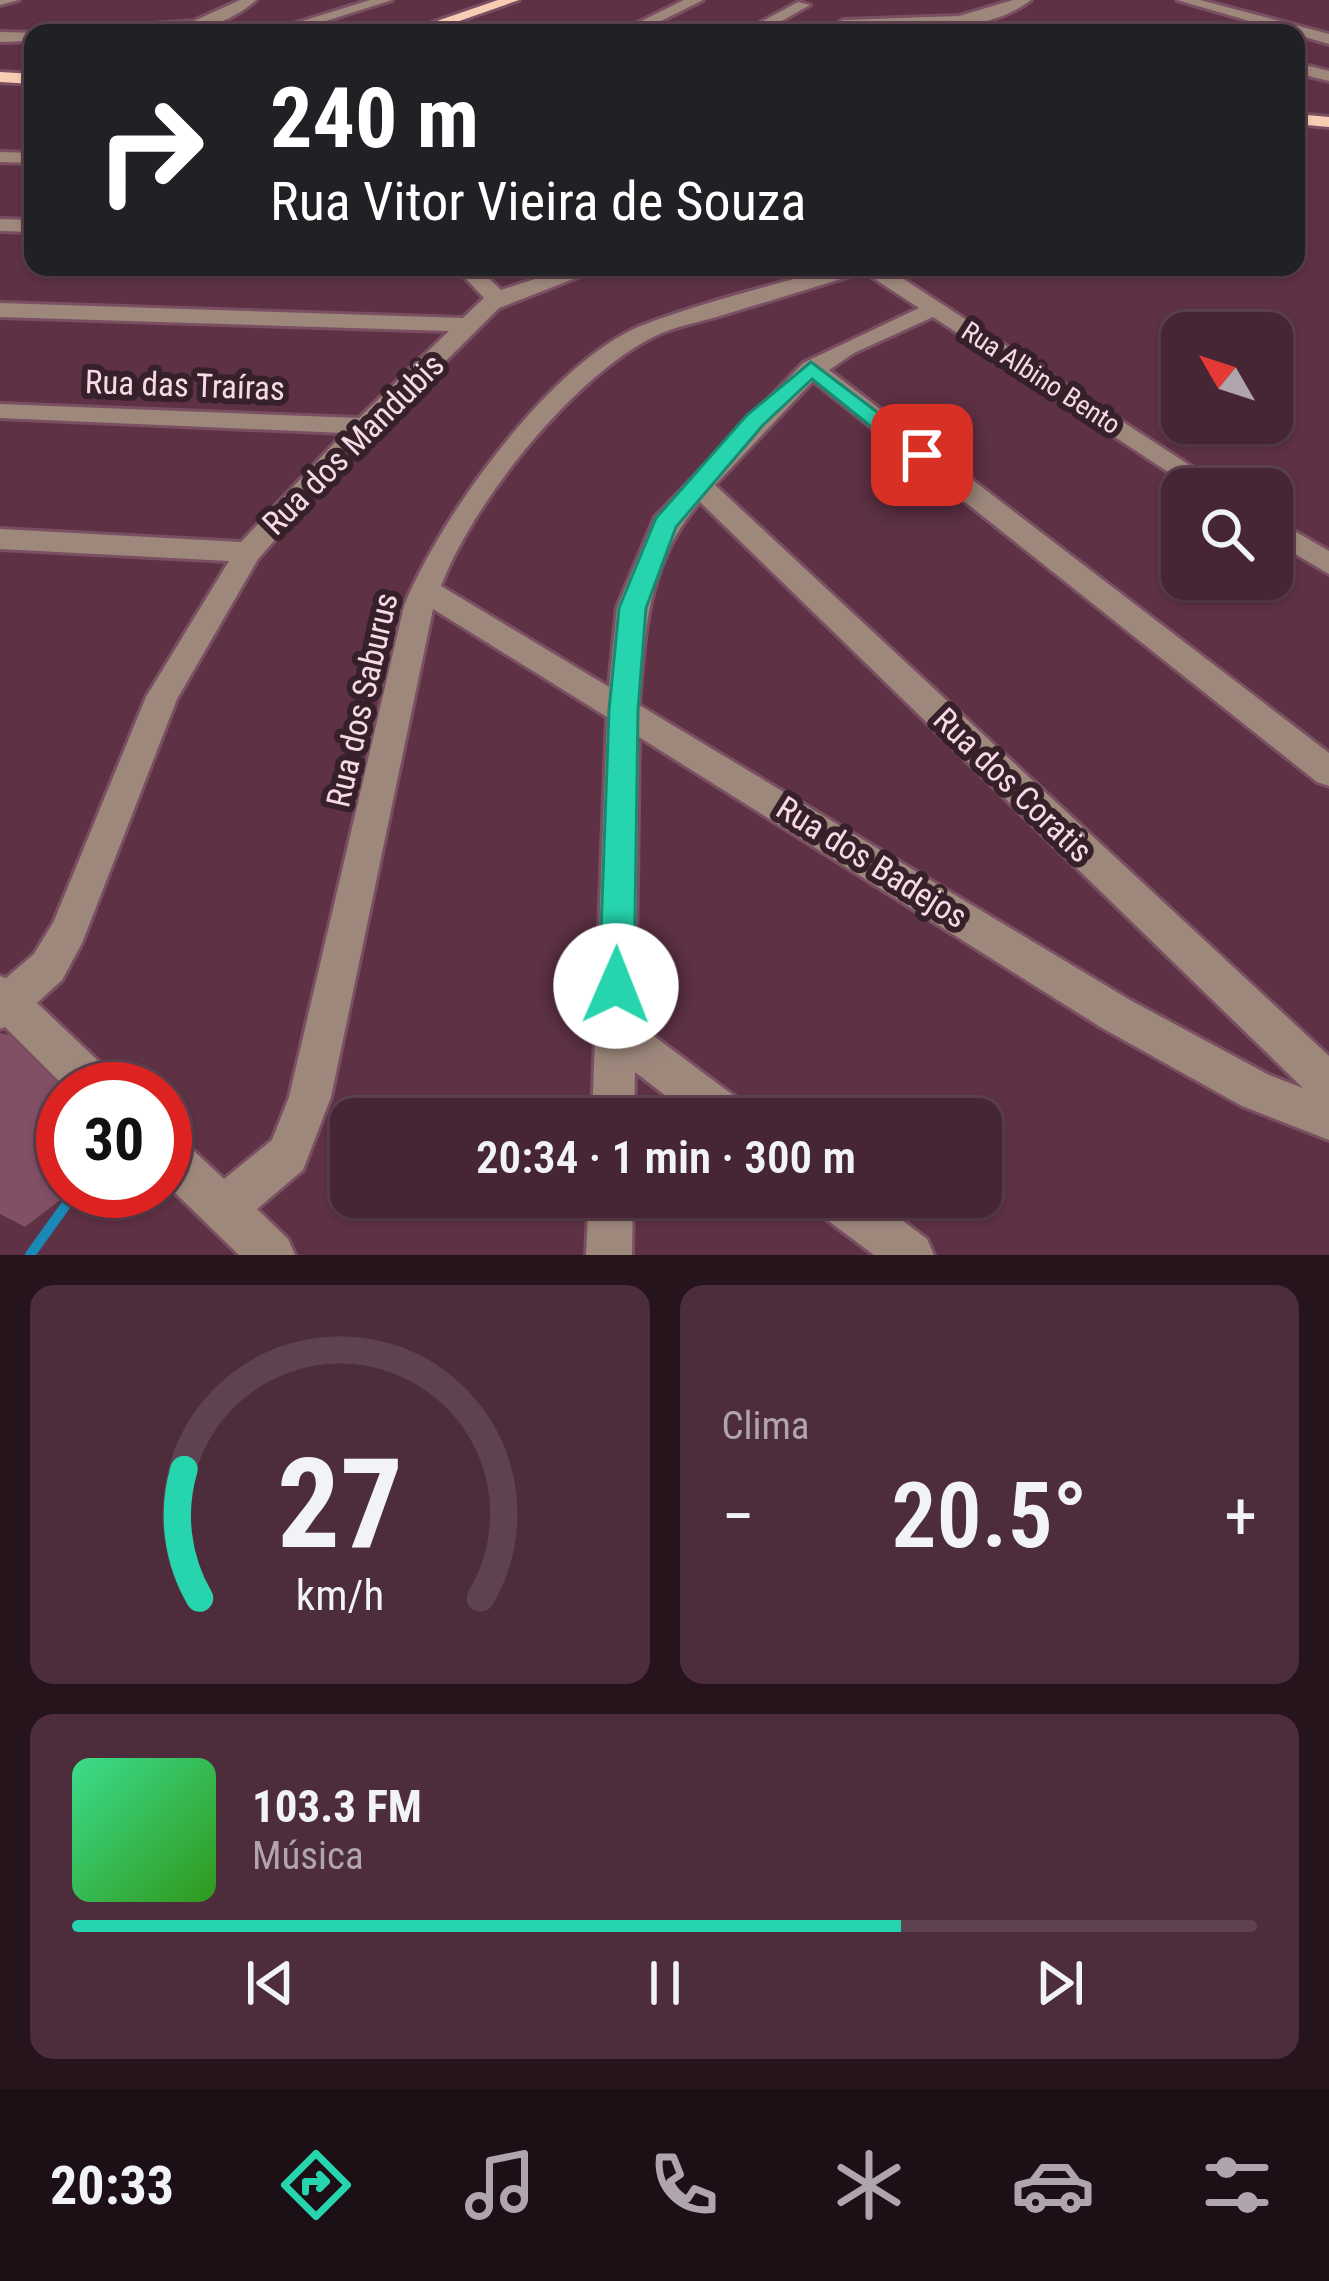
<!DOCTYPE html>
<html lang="pt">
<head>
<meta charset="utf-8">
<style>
	:root { --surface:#462534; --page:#4d2d3c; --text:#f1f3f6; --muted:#b0a5ac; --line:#5e424f; --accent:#26d5ae }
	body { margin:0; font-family:"Roboto Condensed",sans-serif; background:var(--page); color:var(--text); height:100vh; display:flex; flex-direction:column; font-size:45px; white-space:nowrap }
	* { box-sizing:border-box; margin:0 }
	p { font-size:39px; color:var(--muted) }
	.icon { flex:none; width:66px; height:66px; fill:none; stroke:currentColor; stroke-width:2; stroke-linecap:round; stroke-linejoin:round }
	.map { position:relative; height:1255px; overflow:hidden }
	.side { display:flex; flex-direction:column; gap:30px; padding:30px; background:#26141d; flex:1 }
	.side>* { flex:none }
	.guide { position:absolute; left:24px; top:24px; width:1281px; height:252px; border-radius:24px; box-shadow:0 3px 9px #0004,0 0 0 3px var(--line); background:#202124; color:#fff; overflow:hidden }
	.needle { width:78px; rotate:309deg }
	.buttons { position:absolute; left:1161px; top:312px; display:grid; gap:24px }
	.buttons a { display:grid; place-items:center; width:132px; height:132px; border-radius:24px; background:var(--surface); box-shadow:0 3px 9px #0004,0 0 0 3px var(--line); font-size:60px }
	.speed { position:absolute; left:36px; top:1062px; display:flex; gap:24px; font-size:60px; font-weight:700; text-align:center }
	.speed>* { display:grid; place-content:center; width:156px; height:156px; border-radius:50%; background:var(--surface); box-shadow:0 3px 9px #0004,0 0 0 3px var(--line); line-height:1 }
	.speed .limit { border:18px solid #d22; background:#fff; color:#111 }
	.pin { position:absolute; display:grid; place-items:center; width:102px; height:102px; color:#fff; margin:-51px; border-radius:24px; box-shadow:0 6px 18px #0006 }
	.me { position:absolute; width:132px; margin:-66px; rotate:1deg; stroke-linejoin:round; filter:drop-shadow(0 0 9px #0008) }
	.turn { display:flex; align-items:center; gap:42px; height:252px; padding:0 48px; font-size:54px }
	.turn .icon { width:156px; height:156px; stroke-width:2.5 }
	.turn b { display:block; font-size:84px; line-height:102px }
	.big { font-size:90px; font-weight:600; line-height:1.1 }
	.side .card { flex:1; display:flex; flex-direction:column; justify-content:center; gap:18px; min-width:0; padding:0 42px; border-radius:24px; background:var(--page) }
	.side .dial { align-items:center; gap:0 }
	.dial svg { height:312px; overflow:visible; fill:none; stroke:var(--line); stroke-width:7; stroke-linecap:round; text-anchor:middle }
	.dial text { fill:var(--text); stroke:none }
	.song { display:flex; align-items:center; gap:36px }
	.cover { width:144px; height:144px; border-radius:18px; background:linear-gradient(135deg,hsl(150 70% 55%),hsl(110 70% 35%)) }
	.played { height:12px; border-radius:6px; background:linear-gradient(90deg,var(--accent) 70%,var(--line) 70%) }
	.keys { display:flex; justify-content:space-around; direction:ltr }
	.heat { display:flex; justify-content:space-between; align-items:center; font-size:66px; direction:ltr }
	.side .tiles { flex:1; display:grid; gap:30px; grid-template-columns:1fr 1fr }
	.card:last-child { grid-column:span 2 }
	.trip { position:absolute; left:330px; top:1098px; width:672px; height:120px; border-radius:24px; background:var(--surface); box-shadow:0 3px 9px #0004,0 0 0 3px var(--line); font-weight:600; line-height:120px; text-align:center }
	.dock { display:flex; height:192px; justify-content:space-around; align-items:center; background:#1c0f15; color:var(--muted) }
	.dock .icon { width:84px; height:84px }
	.dock .on { color:var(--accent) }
	.dock b { font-size:54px; color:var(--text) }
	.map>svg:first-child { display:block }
	.green { fill:#824f65 }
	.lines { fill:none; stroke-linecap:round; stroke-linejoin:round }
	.stream { stroke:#1a89b7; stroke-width:10 }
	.minor-casing { stroke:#7a4f62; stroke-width:6 }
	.major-casing { stroke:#7a4f62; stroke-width:6 }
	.minor { fill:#9e887c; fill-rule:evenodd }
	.major { fill:#f9cdb3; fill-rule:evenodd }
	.route { fill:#26d5ae; stroke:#198a71; stroke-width:3 }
	.labels { text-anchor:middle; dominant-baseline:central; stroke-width:12; stroke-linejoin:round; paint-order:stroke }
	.far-street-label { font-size:27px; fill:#f7dae5; stroke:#36212a }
	.street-label { font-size:33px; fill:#f7dae5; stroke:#36212a }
</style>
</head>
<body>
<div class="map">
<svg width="1329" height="1255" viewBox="0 0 1329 1255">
	<rect width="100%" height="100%" fill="#5e3145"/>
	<polygon class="green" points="0,1033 33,1040 71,1089 63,1089 63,1191 72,1191 25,1227 0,1214"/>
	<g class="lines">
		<polyline class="stream" points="30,1255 76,1191"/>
		<defs>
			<g id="minor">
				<polygon points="0,0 19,0 0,5"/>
				<path d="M240 0H256C211 41 146 33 89 33L97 28 194 21Z"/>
				<polygon points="370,0 392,0 288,33 264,33"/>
				<polygon points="684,0 703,0 637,33 617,33"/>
				<path d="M1013 0H1031C981 38 902 28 843 28L836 24 843 20 959 16Z"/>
				<polygon points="1177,0 1200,0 1329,34 1329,44"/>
				<polygon points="798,2 810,5 760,33 741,33"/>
				<polygon points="417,26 512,28 520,33 411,33"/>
				<polygon points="0,32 38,33 33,33 33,41 0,42"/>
				<polygon points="1296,63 1329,71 1329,81 1296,73"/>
				<polygon points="0,152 33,153 33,163 0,162"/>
				<polygon points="0,219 33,220 33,232 0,231"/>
				<polygon points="455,267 477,267 501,290 572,267 604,267 499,308 337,469 258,559 177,699 82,943 62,980 37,1003 112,1074 118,1089 67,1089 5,1027 0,1029 0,976 6,978 34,954 54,921 146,697 229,561 0,549 0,529 241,542 344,433 0,418 0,404 359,418 449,331 0,317 0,303 463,318 484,298"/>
				<path d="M836 267H885L1226 489H1194L933 317 854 353 829 370 1329 753V786L1317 782 813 381 715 485 1329 1056V1140L1242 1106 1102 1028 639 737 635 1022 745 1104 751 1119H696L635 1072 634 1119H592L607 717 433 609 331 1097 303 1170 257 1209 288 1239 295 1255H239L165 1183V1131L180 1138 224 1179 272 1140 289 1097 404 606C439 519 551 361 643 325 705 301 772 286 836 267ZM864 272 919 308 803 363 655 517 617 607 609 687 441 586C473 502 572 378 653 337 674 326 701 322 723 315 770 301 817 286 864 272ZM700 502 1303 1088 1269 1075 1130 1000 639 705C645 629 648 561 700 502Z"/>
				<polygon points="1272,518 1329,551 1329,574 1272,540"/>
				<polygon points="589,1197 633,1197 632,1255 586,1255"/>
				<polygon points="812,1197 871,1197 927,1239 934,1255 874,1255 818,1213"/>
			</g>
			<g id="major">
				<polygon points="498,0 519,0 425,33 402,33"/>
				<polygon points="0,72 33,74 33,84 0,82"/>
				<polygon points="1296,114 1329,117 1329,127 1296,124"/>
			</g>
		</defs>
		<use href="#minor" class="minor-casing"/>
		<use href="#major" class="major-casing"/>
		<use href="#minor" class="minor"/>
		<use href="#major" class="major"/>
	</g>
	<polygon class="route" points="811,362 934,455 922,463 914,461 812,379 763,425 676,527 646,608 638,710 634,986 629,999 616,1004 604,999 599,986 609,710 619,608 656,518 747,415"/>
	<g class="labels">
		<g class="far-street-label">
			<text transform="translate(1041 378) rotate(33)">Rua Albino Bento</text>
		</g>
		<g class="street-label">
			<text transform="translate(185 385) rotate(2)">Rua das Traíras</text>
			<text transform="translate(353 444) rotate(-45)">Rua dos Mandubis</text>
			<text transform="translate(362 700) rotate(-77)">Rua dos Saburus</text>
			<text transform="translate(1013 785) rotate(44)">Rua dos Coratis</text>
			<text transform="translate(872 862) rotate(32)">Rua dos Badejos</text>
		</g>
	</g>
</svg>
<div class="buttons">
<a><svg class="needle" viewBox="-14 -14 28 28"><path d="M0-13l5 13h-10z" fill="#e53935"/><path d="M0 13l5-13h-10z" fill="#b0a5ac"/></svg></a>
<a><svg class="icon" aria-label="search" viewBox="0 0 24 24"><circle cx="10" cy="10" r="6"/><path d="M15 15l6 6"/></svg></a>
</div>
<div class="speed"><div class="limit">30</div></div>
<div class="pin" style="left:922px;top:455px;background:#d93025"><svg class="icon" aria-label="arrive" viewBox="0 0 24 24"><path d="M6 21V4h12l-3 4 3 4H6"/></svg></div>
<svg class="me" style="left:616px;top:986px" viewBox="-20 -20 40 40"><circle r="19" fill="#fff"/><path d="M0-13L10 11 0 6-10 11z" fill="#26d5ae"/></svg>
<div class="trip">20:34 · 1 min · 300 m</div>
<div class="guide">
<div class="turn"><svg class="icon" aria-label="right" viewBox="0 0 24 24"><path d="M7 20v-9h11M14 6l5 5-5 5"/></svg><div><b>240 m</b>Rua Vitor Vieira de Souza</div></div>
</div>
</div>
<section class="side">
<div class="tiles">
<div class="card dial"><svg viewBox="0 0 100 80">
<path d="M14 69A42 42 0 1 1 86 69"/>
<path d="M14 69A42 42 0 0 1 10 36" stroke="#26d5ae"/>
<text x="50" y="56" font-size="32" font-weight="700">27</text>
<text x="50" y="72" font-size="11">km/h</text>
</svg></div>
<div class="card"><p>Clima</p>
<div class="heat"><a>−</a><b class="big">20.5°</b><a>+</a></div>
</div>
<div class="card">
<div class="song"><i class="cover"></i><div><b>103.3 FM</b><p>Música</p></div></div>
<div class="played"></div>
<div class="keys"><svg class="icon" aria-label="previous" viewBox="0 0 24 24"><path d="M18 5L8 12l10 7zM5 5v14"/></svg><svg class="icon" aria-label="pause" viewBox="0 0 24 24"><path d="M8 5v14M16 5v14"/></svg><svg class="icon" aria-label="next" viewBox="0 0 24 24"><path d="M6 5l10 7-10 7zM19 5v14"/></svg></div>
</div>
</div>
</section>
<nav class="dock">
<b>20:33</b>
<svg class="icon on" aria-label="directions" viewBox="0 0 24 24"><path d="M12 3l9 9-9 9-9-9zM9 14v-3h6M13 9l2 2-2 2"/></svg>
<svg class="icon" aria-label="music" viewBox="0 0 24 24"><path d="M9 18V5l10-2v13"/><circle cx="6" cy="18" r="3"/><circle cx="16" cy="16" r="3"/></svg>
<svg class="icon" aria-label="phone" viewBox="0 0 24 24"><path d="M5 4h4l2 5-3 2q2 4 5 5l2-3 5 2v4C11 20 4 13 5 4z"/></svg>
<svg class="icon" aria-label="climate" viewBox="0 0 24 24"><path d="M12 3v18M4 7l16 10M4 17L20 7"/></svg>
<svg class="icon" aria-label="car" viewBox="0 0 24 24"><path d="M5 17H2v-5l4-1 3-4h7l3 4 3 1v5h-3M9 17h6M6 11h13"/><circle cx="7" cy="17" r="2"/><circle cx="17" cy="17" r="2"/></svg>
<svg class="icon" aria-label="filters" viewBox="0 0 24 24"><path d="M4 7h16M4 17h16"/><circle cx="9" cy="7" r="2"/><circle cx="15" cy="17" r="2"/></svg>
</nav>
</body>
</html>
